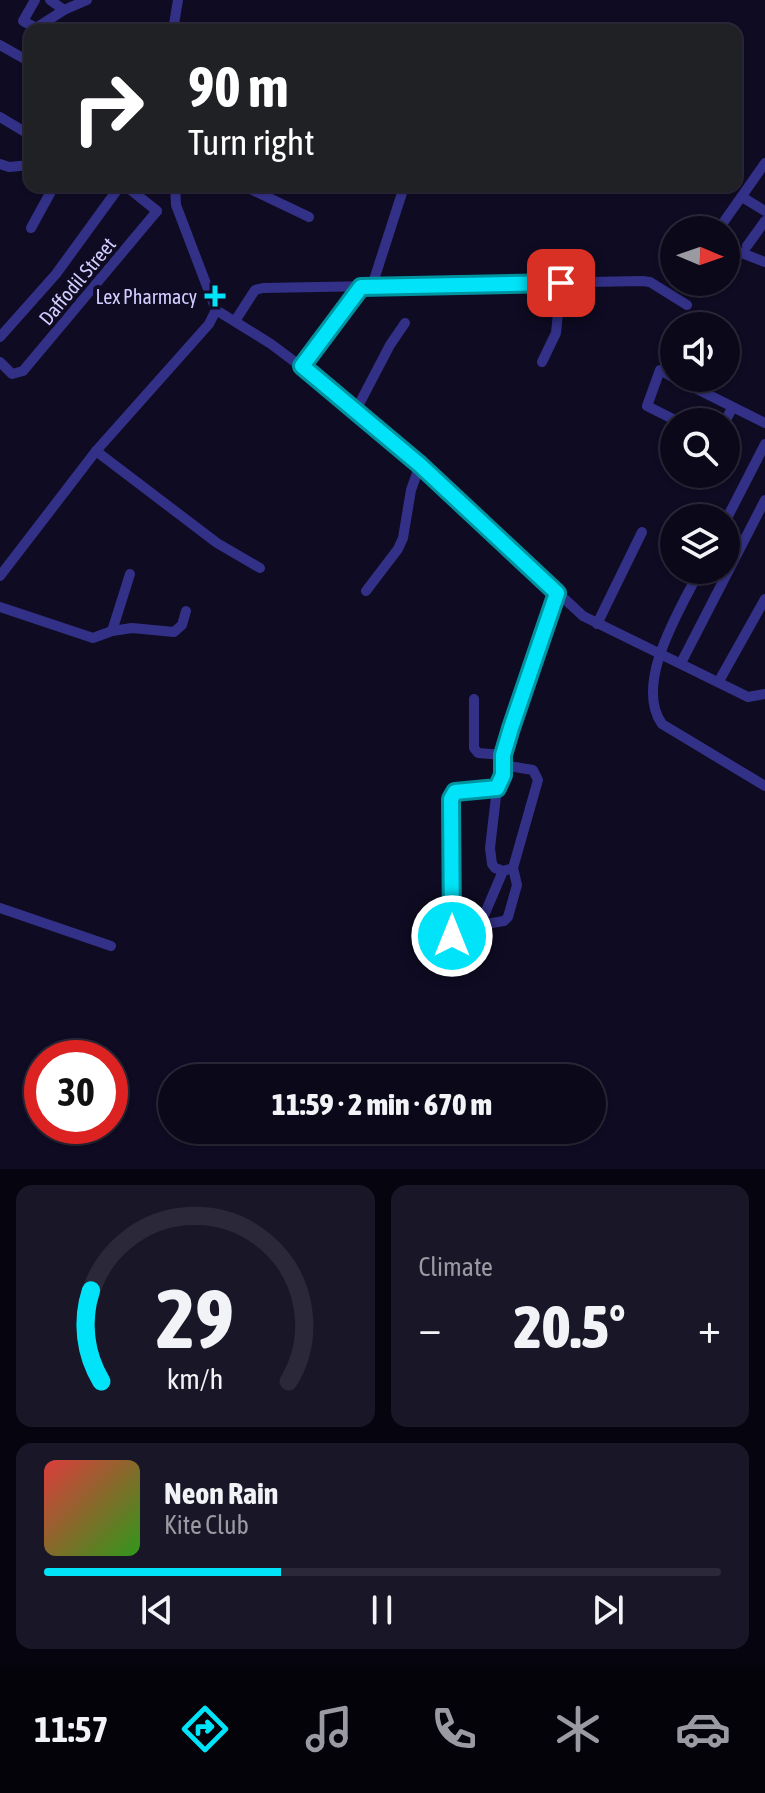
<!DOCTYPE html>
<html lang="en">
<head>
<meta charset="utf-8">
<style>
	:root { --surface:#0b081a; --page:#191627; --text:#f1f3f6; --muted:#9a9aa2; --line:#2b2939; --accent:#00e3f8 }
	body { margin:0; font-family:"Asap Condensed",sans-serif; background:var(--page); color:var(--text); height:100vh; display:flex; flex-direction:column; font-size:30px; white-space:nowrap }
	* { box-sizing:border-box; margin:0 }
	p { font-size:26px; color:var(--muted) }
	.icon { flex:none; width:44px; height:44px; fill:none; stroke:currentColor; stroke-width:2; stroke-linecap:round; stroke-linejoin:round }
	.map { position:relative; height:1169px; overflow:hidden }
	.details { display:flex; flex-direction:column; gap:16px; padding:16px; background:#06040e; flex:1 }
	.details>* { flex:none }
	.guide { position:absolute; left:24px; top:24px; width:718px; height:168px; border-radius:16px; box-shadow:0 2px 6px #0004,0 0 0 2px var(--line); background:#202124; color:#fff; overflow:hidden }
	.needle { width:52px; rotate:92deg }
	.fabs { position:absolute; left:660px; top:216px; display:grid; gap:16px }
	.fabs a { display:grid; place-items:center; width:80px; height:80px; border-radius:50%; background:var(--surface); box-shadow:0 2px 6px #0004,0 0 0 2px var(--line); font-size:40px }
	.speed { position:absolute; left:24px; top:1040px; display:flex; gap:16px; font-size:40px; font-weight:700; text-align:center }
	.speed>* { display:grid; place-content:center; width:104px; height:104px; border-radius:50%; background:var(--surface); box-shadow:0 2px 6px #0004,0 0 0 2px var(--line); line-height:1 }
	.speed .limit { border:12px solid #d22; background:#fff; color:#111 }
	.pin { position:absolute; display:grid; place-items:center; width:68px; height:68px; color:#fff; margin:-34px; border-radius:16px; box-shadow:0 4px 12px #0006 }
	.me { position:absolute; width:88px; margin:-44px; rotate:0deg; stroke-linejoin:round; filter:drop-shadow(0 0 6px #0008) }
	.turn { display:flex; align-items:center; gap:28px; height:168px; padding:0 32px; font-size:36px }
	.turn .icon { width:104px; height:104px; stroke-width:2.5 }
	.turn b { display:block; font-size:56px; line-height:68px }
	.big { font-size:60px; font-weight:800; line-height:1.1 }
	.details .card { flex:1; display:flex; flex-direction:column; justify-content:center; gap:12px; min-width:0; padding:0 28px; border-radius:16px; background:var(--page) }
	.details .dial { align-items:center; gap:0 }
	.dial svg { height:208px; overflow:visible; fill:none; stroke:var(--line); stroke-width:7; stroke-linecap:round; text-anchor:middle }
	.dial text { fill:var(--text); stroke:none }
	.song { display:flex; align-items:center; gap:24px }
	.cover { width:96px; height:96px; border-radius:12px; background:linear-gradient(135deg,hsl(0 70% 55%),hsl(110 70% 35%)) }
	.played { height:8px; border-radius:4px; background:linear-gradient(90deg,var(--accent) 35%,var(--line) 35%) }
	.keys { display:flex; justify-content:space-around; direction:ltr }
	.heat { display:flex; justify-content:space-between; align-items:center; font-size:44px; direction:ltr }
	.details .tiles { flex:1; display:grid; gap:16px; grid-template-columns:1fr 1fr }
	.card:last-child { grid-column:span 2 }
	.trip { position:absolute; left:158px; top:1064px; width:448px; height:80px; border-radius:40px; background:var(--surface); box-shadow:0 2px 6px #0004,0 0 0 2px var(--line); font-weight:800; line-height:80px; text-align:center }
	.tabs { display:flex; height:128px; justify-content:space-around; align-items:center; background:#04030a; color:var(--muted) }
	.tabs .icon { width:56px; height:56px }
	.tabs .current { color:var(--accent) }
	.tabs b { font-size:36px; color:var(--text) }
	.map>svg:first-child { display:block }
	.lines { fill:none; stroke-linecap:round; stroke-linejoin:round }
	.minor { stroke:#333187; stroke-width:10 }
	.route-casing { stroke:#0094a1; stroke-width:20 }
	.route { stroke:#00e3f8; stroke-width:14 }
	.poi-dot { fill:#00e3f8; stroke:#0f0b23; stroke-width:3 }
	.labels { text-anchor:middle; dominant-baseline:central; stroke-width:8; stroke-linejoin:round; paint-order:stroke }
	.street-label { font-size:20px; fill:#d2cdff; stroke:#0f0b23 }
	.poi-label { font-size:20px; fill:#d2cdff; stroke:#0f0b23; text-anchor:end }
</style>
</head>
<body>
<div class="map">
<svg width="765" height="1169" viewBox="0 0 765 1169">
	<rect width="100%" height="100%" fill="#0f0b23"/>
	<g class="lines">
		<g class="minor">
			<polyline points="35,0 23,21 36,28 64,10 87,0"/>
			<polyline points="50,0 64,10"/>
			<polyline points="173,30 178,0"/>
			<polyline points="0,45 30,62"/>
			<polyline points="0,117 30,135"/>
			<polyline points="0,164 9,167 30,165"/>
			<polyline points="126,186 157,211"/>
			<polyline points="175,186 176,205 216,310 271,344 331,389 420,465 583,616 748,697 765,694"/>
			<polyline points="244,186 309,217"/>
			<polyline points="742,197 765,211"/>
			<polyline points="31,228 54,186"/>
			<polyline points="718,230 765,163"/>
			<polyline points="747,246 765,221"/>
			<polyline points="726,247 765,262"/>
			<polyline points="372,286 402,193"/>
			<polyline points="235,321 255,290 263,288 642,281 650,282 687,305"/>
			<polyline points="0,337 56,274 120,186"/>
			<polyline points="0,362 12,374 23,371 157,211"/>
			<polyline points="542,362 556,333 561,283"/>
			<polyline points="302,366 361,287"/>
			<polyline points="674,378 660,370 647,406 679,422"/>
			<polyline points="675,378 765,423"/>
			<polyline points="356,410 390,345 405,323"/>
			<polyline points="725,422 732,408"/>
			<polyline points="96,451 217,543 260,568"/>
			<polyline points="726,520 765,444"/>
			<path d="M700 570C681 608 633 683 662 724L765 786"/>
			<polyline points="0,576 96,451 209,324 216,310"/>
			<polyline points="366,591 398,549 403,538 411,490 420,465"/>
			<polyline points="0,607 93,638 112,631 132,628 174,632 182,625 186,611"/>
			<polyline points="597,624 642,532"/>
			<polyline points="112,631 130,574"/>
			<polyline points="681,663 765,500"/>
			<polyline points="719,681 765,599"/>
			<polyline points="474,699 474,748 478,753 503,755 557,593"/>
			<polyline points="497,788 490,848 492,864 495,868 503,871 513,868 538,780 533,770 503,765"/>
			<polyline points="0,908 111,946"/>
			<polyline points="453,924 480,925 504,921 508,917 517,885 513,868"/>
			<polyline points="480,925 503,871"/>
			<polyline points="452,936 451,799 455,792 497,788 503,775 503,761"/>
		</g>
	</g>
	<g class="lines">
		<defs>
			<polyline id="route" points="452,936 451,799 455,792 497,788 503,775 503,755 511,728 557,593 420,465 302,366 361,287 561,283"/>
		</defs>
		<use href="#route" class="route-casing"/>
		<use href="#route" class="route"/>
	</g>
	<path class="poi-dot" d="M211 284h8v8h8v8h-8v8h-8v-8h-8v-8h8z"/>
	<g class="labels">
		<g class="street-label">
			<text transform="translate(77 281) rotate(-50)">Daffodil Street</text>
		</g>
		<g class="poi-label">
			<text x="197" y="296">Lex Pharmacy</text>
		</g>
	</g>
</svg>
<div class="fabs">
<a><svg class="needle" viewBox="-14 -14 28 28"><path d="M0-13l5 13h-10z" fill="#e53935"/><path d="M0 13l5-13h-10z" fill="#9a9aa2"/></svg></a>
<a><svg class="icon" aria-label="sound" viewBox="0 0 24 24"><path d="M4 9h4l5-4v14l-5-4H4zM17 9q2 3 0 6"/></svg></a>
<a><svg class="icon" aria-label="search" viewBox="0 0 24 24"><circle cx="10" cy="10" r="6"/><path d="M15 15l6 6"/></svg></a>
<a><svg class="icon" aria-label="layers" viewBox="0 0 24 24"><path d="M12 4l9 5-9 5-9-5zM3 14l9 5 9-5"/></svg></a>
</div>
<div class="speed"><div class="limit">30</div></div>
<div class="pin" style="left:561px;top:283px;background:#d93025"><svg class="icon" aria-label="arrive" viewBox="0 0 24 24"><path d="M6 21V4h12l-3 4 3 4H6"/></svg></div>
<svg class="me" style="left:452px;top:936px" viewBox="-20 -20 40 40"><circle r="17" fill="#00e3f8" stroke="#fff" stroke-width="3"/><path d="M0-11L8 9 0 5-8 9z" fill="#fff"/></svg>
<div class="trip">11:59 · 2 min · 670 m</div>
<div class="guide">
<div class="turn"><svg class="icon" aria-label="right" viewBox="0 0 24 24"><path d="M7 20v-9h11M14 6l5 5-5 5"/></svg><div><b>90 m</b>Turn right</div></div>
</div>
</div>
<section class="details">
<div class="tiles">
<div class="card dial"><svg viewBox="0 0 100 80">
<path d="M14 69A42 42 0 1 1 86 69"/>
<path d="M14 69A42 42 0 0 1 10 34" stroke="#00e3f8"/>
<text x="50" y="56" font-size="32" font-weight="700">29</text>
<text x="50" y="72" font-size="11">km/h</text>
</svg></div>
<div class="card"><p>Climate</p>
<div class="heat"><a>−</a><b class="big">20.5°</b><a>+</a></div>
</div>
<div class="card">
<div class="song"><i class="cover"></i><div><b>Neon Rain</b><p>Kite Club</p></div></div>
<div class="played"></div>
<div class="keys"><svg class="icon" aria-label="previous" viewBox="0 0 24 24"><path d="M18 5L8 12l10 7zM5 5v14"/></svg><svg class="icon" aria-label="pause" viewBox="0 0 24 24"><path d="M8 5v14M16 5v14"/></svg><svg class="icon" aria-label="next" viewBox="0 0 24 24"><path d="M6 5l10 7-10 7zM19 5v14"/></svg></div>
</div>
</div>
</section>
<nav class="tabs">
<b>11:57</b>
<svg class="icon current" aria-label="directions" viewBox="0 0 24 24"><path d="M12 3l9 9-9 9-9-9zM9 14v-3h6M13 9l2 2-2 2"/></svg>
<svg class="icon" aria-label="music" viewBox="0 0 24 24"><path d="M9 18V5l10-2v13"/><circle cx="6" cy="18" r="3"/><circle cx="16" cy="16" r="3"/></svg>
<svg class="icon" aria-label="phone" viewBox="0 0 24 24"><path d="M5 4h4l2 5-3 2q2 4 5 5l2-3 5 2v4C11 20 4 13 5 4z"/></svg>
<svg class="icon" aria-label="climate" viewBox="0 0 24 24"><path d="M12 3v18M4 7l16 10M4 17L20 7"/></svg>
<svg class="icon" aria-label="car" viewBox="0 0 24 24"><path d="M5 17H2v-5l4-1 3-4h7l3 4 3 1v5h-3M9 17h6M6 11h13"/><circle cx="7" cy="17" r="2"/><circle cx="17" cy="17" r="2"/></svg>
</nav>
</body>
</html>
